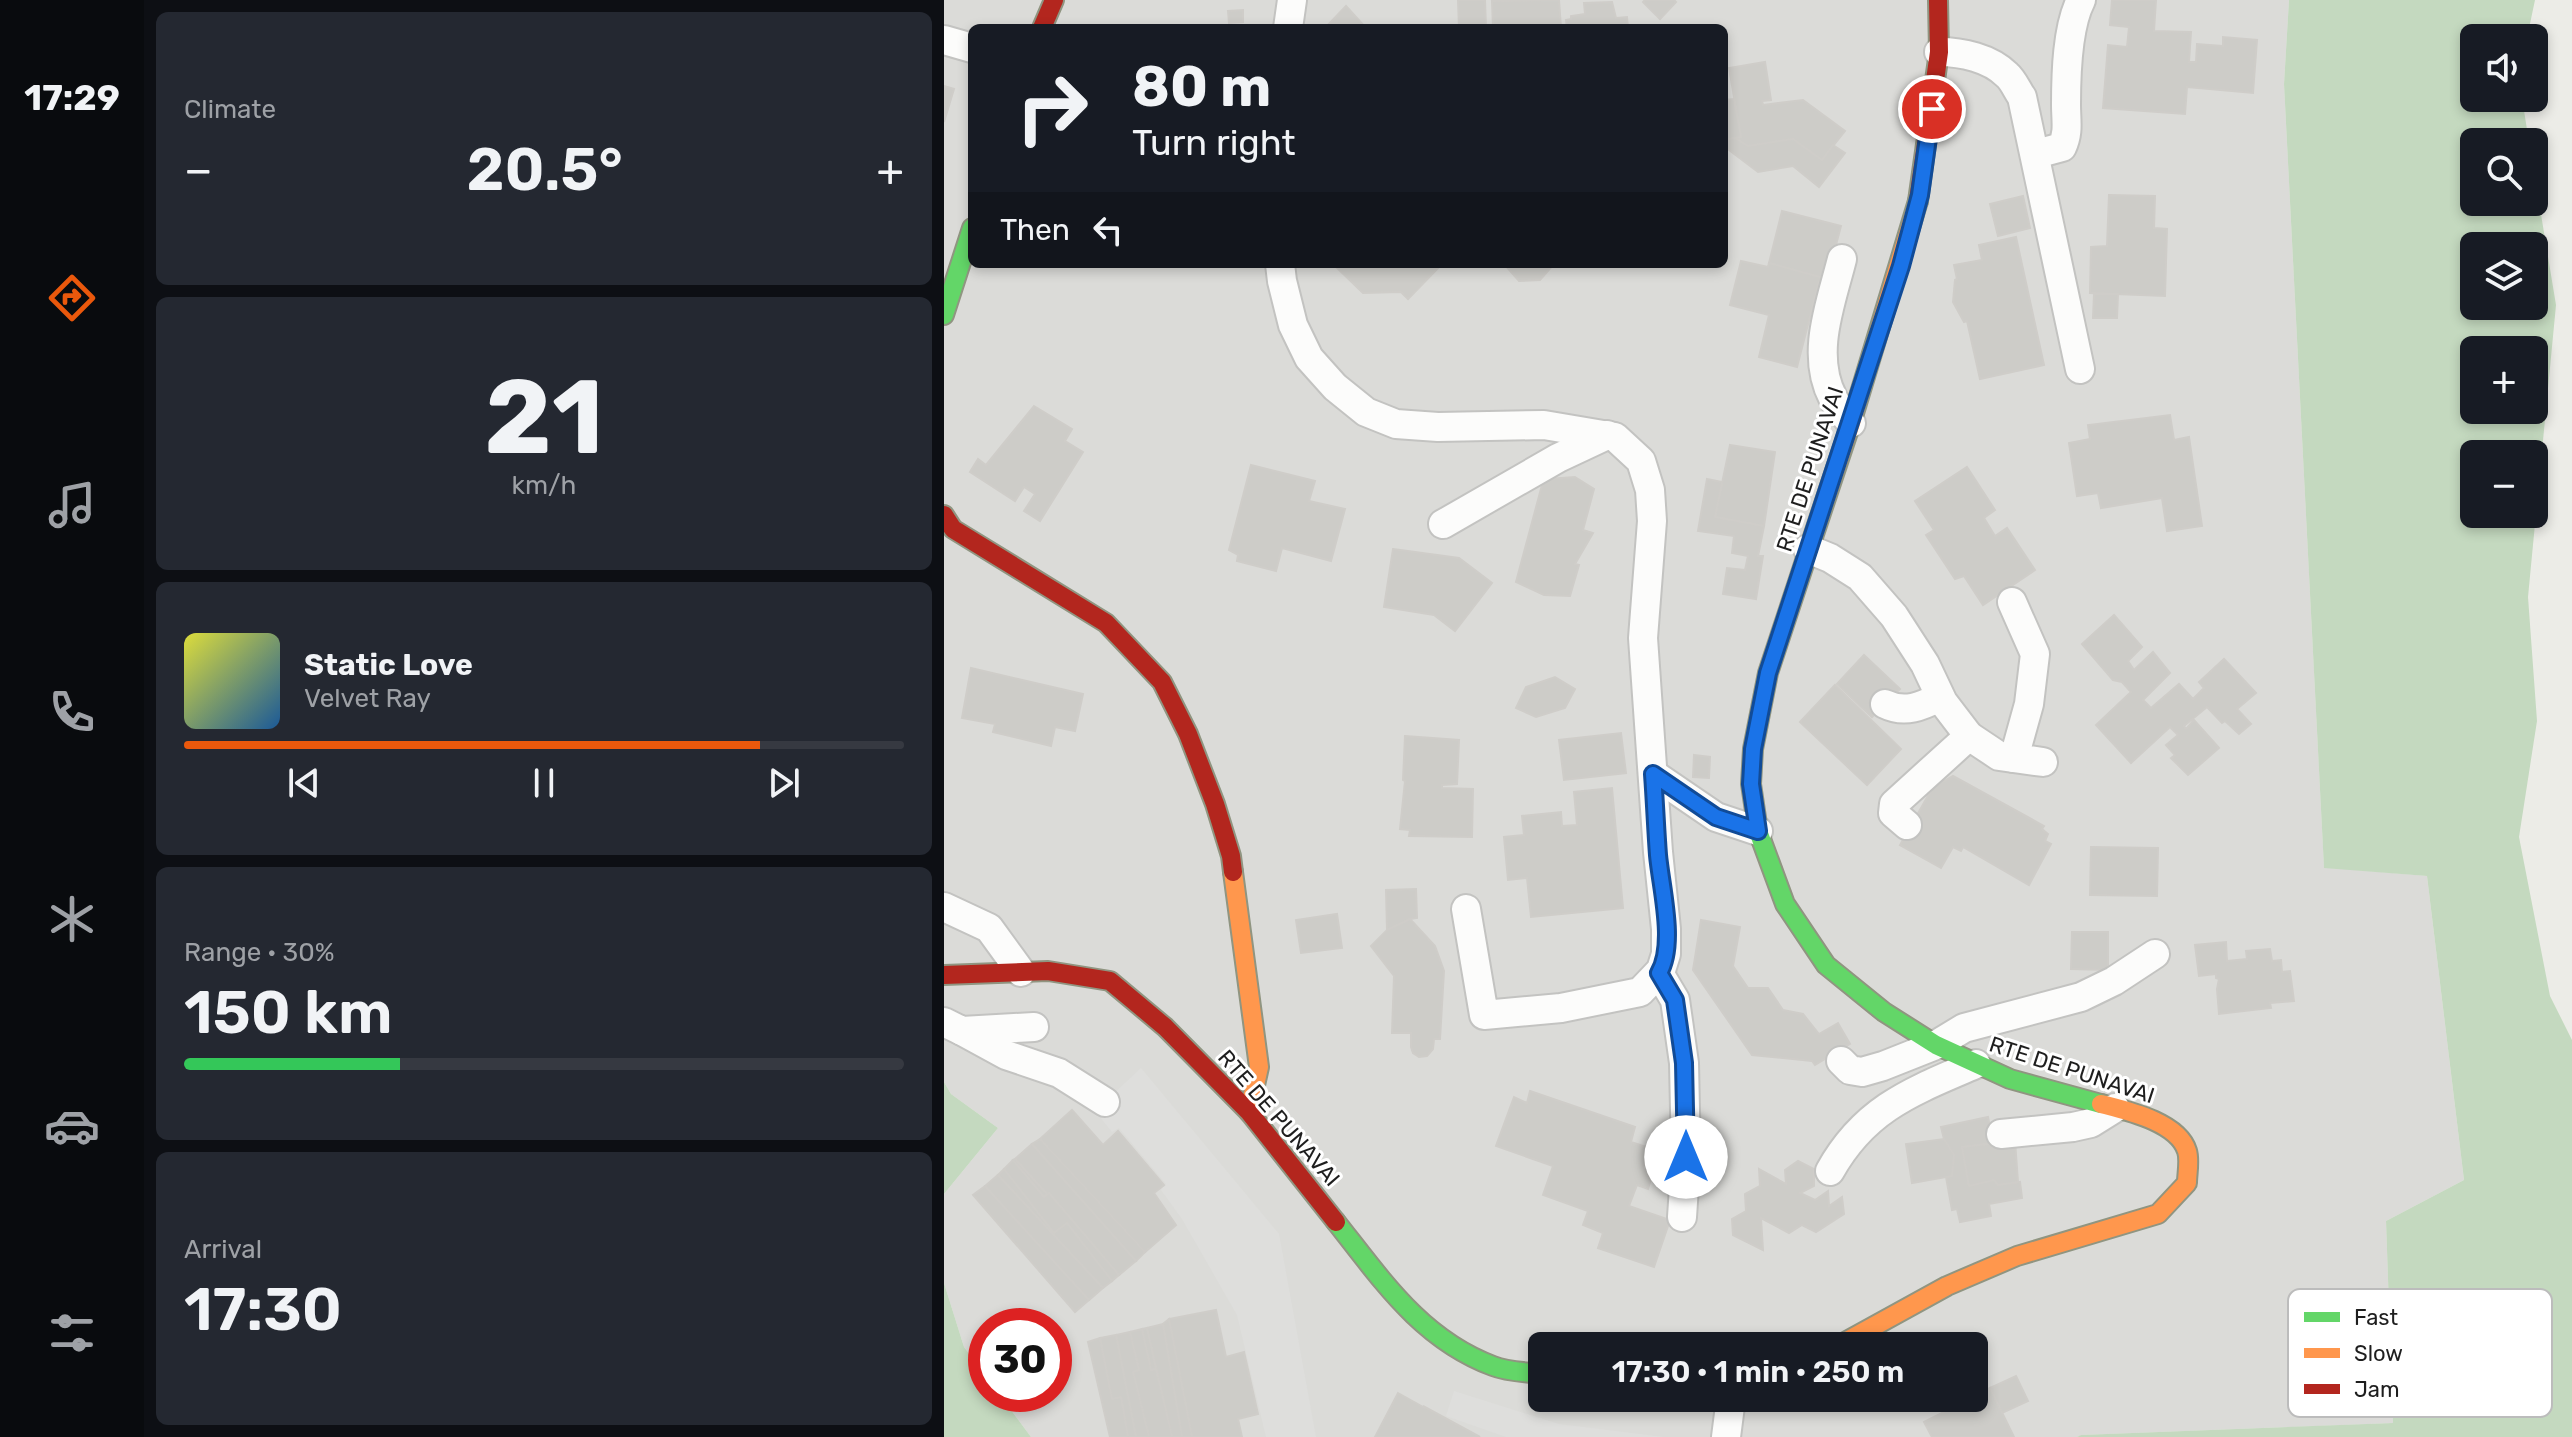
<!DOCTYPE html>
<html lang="en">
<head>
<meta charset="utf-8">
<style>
	:root { --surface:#171b24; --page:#242831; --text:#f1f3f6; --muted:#9ea1a6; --line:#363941; --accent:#ea580c }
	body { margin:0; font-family:Rubik,sans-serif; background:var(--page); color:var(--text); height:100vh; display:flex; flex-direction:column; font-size:30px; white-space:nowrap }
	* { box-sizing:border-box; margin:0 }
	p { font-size:26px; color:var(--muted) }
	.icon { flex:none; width:44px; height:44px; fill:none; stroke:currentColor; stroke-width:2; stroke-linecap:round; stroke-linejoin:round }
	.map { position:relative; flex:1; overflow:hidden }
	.sheet { display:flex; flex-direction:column; gap:12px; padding:12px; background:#0d0f14; width:800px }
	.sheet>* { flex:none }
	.hud { position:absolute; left:24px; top:24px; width:760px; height:244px; border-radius:12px; box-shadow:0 4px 12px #0003; background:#171b24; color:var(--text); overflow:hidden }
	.buttons { position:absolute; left:1516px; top:24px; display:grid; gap:16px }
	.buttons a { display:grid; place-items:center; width:88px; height:88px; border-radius:12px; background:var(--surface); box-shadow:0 4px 12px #0003; font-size:40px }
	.speed { position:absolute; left:24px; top:1308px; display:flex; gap:16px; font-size:40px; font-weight:700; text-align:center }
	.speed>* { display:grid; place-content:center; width:104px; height:104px; border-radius:50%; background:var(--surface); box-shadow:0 4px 12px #0003; line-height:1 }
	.speed .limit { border:12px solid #d22; background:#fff; color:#111 }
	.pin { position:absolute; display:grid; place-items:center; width:68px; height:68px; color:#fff; margin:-34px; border:4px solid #fff; border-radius:50%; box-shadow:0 2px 8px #0007 }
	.me { position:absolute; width:88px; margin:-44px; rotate:0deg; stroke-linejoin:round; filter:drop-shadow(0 0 6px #0008) }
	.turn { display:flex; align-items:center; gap:28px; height:168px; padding:0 32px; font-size:36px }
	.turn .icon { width:104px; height:104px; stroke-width:2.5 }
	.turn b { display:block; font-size:56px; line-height:68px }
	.then { display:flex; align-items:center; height:76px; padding:0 32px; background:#0003; gap:16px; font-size:30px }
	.big { font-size:60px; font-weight:600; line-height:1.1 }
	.sheet .tile { flex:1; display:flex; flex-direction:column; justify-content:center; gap:12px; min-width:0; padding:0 28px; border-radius:12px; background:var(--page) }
	.sheet .dial { align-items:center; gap:0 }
	.dial b { font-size:104px; line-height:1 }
	.song { display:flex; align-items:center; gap:24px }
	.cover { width:96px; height:96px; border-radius:12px; background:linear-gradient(135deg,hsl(60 70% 55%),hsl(210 70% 35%)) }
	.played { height:8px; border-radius:4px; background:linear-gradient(90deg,var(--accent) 80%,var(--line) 80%) }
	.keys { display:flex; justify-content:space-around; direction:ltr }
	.heat { display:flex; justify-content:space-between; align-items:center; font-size:44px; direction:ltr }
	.charge { height:12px; border-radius:6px; background:linear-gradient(90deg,#34c759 30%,var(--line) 0) }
	.trip { position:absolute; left:584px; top:1332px; width:460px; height:80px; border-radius:12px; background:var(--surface); box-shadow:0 4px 12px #0003; font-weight:600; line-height:80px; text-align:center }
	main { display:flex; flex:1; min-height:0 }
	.menu { display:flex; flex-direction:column; width:144px; justify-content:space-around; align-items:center; background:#090b0e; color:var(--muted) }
	.menu .icon { width:56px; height:56px }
	.menu .current { color:var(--accent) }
	.menu b { font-size:36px; color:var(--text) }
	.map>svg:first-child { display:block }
	.residential { fill:#dbdbd8; fill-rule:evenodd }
	.forest { fill:#c4d9bf; fill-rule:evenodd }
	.parking { fill:#dededc }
	.building { fill:#cdccc8; stroke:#cfcdc9; stroke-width:2 }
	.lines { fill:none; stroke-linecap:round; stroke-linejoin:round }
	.street-casing { stroke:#c3c3c1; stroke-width:32 }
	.fast-casing { stroke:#909581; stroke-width:22 }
	.slow-casing { stroke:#909581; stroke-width:22 }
	.jam-casing { stroke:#909581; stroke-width:22 }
	.street { stroke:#fcfcfb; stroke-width:28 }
	.fast { stroke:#63d668; stroke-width:18 }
	.slow { stroke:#ff974d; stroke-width:18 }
	.jam { stroke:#b3261e; stroke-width:18 }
	.route-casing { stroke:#114b97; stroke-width:20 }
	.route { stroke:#1a73e8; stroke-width:14 }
	.labels { text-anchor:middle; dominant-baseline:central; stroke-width:6; stroke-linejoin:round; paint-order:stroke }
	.street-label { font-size:22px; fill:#1e1e1e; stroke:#fff }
	.key { fill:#fff; stroke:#bcbcbc; stroke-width:2 }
	.key-label { font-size:22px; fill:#1e1e1e }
</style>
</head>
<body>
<main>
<nav class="menu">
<b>17:29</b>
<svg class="icon current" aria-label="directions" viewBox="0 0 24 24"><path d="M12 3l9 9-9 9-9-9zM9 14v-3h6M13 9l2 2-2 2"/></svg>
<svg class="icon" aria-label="music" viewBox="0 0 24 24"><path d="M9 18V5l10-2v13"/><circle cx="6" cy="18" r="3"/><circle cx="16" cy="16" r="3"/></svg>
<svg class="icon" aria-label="phone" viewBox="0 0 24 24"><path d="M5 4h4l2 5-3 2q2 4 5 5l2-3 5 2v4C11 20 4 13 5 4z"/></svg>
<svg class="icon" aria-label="climate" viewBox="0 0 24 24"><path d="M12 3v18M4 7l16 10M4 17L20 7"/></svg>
<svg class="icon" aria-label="car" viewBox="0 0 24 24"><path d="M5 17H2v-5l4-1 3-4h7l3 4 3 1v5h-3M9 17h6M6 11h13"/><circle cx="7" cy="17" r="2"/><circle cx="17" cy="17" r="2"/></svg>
<svg class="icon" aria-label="filters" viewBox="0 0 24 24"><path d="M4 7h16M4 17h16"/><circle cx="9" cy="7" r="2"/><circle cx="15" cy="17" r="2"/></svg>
</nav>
<section class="sheet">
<div class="tile"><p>Climate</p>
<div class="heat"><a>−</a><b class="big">20.5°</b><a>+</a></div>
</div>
<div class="tile dial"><b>21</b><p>km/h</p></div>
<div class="tile">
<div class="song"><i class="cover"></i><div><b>Static Love</b><p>Velvet Ray</p></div></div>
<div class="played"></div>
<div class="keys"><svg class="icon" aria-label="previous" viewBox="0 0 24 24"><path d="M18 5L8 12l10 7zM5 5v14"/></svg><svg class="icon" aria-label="pause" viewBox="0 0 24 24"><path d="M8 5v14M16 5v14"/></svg><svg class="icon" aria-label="next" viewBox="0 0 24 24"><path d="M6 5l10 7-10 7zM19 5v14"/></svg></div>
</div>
<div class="tile"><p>Range · 30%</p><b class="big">150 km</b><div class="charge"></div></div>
<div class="tile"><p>Arrival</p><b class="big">17:30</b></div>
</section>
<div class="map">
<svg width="1628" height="1437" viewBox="0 0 1628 1437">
	<rect width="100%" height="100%" fill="#ecece7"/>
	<path class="residential" d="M0 0H1345L1340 84 1380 867 1483 876 1520 1180 1442 1221 1449 1423 1138 1435 1133 1437H87L55 1394H110V1326H42V1376L20 1347 0 1283V1194L54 1128 7 1094 0 1082ZM28 28H780V264H28ZM598 1346H1030V1398H598Z"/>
	<g class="forest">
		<path d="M1345 0H1591L1583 38H1530V98H1578L1585 142H1530V202H1590V172L1612 305 1584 597 1593 721 1575 837 1606 996 1628 1040V1437H1133L1137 1435 1449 1423 1442 1221 1520 1180 1483 876 1380 868 1340 84ZM1530 246H1590V306H1530ZM1530 350H1590V410H1530ZM1530 454H1590V514H1530Z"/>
		<polygon points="0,1082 7,1094 54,1128 0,1194"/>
		<polygon points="0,1283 20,1347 42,1376 42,1394 55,1394 87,1437 0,1437"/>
	</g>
	<g class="parking">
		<polygon points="197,1068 335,1234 372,1437 322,1437 293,1315 238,1219 217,1190 222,1184 175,1128 168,1132 151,1111"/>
		<polygon points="510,1391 615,1424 720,1437 562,1437 502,1416"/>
	</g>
	<g class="building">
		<polygon points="514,0 541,0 542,28 515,28"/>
		<polygon points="615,0 617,28 549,28 548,1"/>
		<polygon points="701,0 730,0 732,2 716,19 699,2"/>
		<polygon points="1168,0 1212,0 1210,31 1247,32 1245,62 1252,62 1253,44 1279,46 1279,37 1313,40 1309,93 1243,87 1241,114 1159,108 1164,45 1183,47 1185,27 1166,25"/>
		<polygon points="668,2 672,18 683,17 684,28 623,28 622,20 627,19 627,16 641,14 640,3"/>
		<polygon points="402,6 422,28 381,28"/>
		<polygon points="299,10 299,22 285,23 284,11"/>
		<polygon points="821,62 827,100 818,101 819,105 859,100 901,131 878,160 849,139 804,146 791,138 797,137 785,68"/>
		<polygon points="0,86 10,89 0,122"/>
		<polygon points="790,99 797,137 780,140 780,100"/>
		<polygon points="791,138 804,146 849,139 878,160 889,145 901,153 875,187 849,166 814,172 781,147 780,140"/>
		<polygon points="1165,195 1211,196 1210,228 1223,229 1221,296 1146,293 1147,247 1163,246"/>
		<polygon points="1079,196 1086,228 1054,236 1046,204"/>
		<polygon points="838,211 897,226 883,279 825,263"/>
		<polygon points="1072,237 1100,365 1036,379 1023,321 1020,322 1009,302 1011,280 1013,279 1010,265 1038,260 1035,245"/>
		<polygon points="797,261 824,267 825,263 883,279 882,284 875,282 853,367 815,357 825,315 786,305"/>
		<polygon points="389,264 498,264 464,299 457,292 419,293"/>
		<polygon points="560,264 610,264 596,280 575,281"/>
		<polygon points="1150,294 1174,294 1173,318 1149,318"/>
		<polygon points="90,406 128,429 121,441 139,452 96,521 80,511 91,494 80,487 71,501 26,472 34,459 42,465"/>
		<polygon points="1226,415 1230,440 1245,437 1258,526 1223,531 1218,498 1157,508 1154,493 1133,496 1125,443 1146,439 1144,425"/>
		<polygon points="786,445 831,452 820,526 771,517"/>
		<polygon points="307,465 371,481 365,501 401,509 387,561 338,548 332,571 293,561 294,555 285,550"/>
		<polygon points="1023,467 1051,510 1040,518 1051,536 1063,528 1091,570 1039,605 1020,576 1011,579 982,535 990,530 971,501"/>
		<polygon points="631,477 650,489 639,530 649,533 631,564 635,565 626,596 600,595 572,582 598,485 604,479"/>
		<polygon points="763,479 778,482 771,517 820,526 814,556 819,556 812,599 779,594 783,568 801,570 804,556 788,553 790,536 754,531"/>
		<polygon points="449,549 515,558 548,583 511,631 490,615 440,607"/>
		<polygon points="1170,615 1198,647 1184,661 1190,670 1209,652 1226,673 1199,700 1207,708 1235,684 1249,699 1260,688 1255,682 1280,659 1312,693 1293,709 1307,724 1295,734 1281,721 1278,723 1263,707 1240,726 1242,729 1250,720 1275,748 1244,775 1227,758 1231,755 1222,745 1234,735 1226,727 1187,763 1152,725 1187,692 1178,682 1169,680 1138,644"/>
		<polygon points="920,655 956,689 928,717 893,684"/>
		<polygon points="27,668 139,694 131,731 111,727 107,746 49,732 51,724 18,718"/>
		<polygon points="611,677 631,689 621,708 592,717 572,708 582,687"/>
		<polygon points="891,685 957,749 923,785 856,722"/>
		<polygon points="677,733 682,773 620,780 615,740"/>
		<polygon points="461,736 515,740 513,784 498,785 498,788 529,789 528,837 465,836 466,830 456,829 461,781 459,780"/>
		<polygon points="750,755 766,757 765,778 749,777"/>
		<polygon points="1009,776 1100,826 1098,829 1104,834 1101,841 1107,844 1085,885 1019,847 1017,851 1009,847 997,868 956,845 994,778 1000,781"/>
		<polygon points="668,788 679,908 587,917 583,878 564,880 560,837 580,835 578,816 617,812 618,826 633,825 630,792"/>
		<polygon points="1147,847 1214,848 1213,896 1146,895"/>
		<polygon points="472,889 473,918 466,919 443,930 442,890"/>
		<polygon points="393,914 398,948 357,953 352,920"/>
		<polygon points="466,919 491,946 500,971 496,1039 490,1039 489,1049 483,1056 475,1057 469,1053 467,1047 467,1033 448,1033 450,976 427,946 443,930"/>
		<polygon points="757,920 796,927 789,966 804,988 824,988 839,1010 859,1014 875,1034 894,1023 906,1044 871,1065 868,1061 808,1055 749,970"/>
		<polygon points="1128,932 1164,932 1164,970 1127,969"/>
		<polygon points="1282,942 1283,961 1303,959 1302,951 1326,949 1328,961 1337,960 1338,972 1346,971 1350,1001 1326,1003 1327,1008 1275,1014 1273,989 1275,979 1272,978 1272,974 1255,976 1251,945"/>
		<polygon points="586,1091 691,1127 687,1142 705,1148 699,1169 709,1172 704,1189 693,1185 685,1206 726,1220 710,1267 654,1248 659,1233 639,1225 644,1211 599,1195 609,1166 552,1146 570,1097 583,1103"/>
		<polygon points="128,1110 159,1145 174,1131 220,1185 210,1193 232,1225 201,1252 96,1139"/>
		<polygon points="1044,1117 1049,1143 1018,1147 1025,1186 1050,1180 1054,1185 1076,1182 1078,1198 1045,1204 1047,1216 1016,1222 1013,1209 1008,1210 1002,1177 1008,1176 1010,1155 1000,1139 997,1127"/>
		<polygon points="96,1139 201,1252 192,1261 88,1144"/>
		<polygon points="1000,1139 1010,1155 1008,1176 968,1183 962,1144"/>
		<polygon points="1071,1141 1074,1182 1054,1185 1050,1180 1025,1186 1018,1147"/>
		<polygon points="88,1144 192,1261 175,1275 105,1193 103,1194 71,1159"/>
		<polygon points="71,1159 103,1194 100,1197 69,1160"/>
		<polygon points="69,1160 100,1197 105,1193 175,1275 168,1281 123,1223 110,1233 60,1169"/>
		<polygon points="854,1161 870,1169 870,1186 856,1193 871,1200 884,1191 885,1206 898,1197 900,1214 872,1232 858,1225 845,1233 817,1218 819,1250 789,1235 788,1219 802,1211 801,1194 816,1186 815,1169 842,1184 841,1170"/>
		<polygon points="60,1169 110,1233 123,1223 168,1281 159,1288 54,1175"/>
		<polygon points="54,1175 159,1288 145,1300 41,1186"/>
		<polygon points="41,1186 145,1300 131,1312 29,1195"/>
		<polygon points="272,1310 282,1357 300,1352 314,1414 294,1419 298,1437 248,1437 225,1319"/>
		<polygon points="225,1319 248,1437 238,1437 219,1324"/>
		<polygon points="219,1324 238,1437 228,1437 203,1328"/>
		<polygon points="203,1328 212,1369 207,1370 198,1329"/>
		<polygon points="198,1329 207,1370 212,1369 228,1437 205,1437 189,1372 195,1370 186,1332"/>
		<polygon points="186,1332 195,1370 189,1372 205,1437 192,1437 172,1335"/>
		<polygon points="172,1335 192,1437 184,1437 177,1397 168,1399 156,1338"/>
		<polygon points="156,1338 168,1399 177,1397 184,1437 166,1437 144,1342"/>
		<polygon points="1072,1376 1084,1401 1058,1413 1046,1388"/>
		<polygon points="1046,1388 1070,1437 988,1437 980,1422 1000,1412 993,1398 1030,1398"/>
		<polygon points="454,1393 481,1408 479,1406 536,1437 431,1437"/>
	</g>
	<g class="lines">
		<defs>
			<g id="street">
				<polyline points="344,28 348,0"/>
				<polyline points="0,40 28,48"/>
				<path d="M995 52C1018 52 1046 58 1063 75 1069 80 1073 90 1078 97L1136 369"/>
				<path d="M1092 154 1118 147C1125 132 1122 121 1122 105 1122 74 1123 27 1137 0"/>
				<path d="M898 259C887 303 866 354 889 398 893 407 901 415 907 423"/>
				<polyline points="336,264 338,281 349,325 365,358 391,387 422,412 452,424 494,427 600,425 671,437 697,461 706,490 708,521 699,638 714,852 722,929 722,954 717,970 696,992 617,1008 540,1015 522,909"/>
				<polyline points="499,524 614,458 663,435"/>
				<polyline points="864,549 886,558 916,577 950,616 981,664 999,702 1025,736 1055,756 1099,762"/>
				<polyline points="1068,602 1091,654 1085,704 1070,758"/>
				<path d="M941 704C961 714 978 706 996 697"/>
				<polyline points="709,774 772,817 814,831"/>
				<polyline points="963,825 949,813 950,804 1025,736"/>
				<polyline points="0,907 45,928 77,972"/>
				<polyline points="715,973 731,1000 740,1063 742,1157 738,1217"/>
				<polyline points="0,1022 18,1031 90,1027"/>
				<polyline points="18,1031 62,1055 115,1073 161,1102"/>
				<polyline points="897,1061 906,1070 918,1072 939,1066 992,1045 1020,1028 1137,997 1170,981 1211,954"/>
				<polyline points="1057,1134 1129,1127 1147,1123 1171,1108"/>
				<path d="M886 1171C921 1108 969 1091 1032 1064"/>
				<polyline points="782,1437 787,1398"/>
			</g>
			<g id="fast">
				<polyline points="0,315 28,228"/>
				<polyline points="865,549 824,673 809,749 807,784 814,831 841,904 882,965 940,1012 992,1045 1066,1079 1157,1104"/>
				<path d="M392 1222C438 1280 477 1339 549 1366 564 1372 582 1372 598 1374"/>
			</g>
			<g id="slow">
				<polyline points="865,549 907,423 974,201"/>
				<polyline points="289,872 315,1067 305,1112"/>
				<path d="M894 1346 1003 1286 1073 1256 1214 1214 1243 1183C1243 1174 1246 1160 1243 1151 1234 1122 1184 1111 1157 1104"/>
			</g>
			<g id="jam">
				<polyline points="98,28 110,0"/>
				<polyline points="974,201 995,52 994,0"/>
				<polyline points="0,515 9,529 162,623 218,682 244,734 271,804 287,856 289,872"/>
				<polyline points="0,975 104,971 166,981 221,1027 305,1112 392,1222"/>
			</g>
		</defs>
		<use href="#street" class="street-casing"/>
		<use href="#fast" class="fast-casing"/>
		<use href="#slow" class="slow-casing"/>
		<use href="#jam" class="jam-casing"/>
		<use href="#street" class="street"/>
		<use href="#fast" class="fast"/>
		<use href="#slow" class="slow"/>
		<use href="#jam" class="jam"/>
	</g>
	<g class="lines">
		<defs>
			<path id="route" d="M742 1157 740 1063 731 1000 715 973C732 944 717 888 714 855 712 828 711 801 709 774L772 817 814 831 807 784 809 749 824 673 957 266 976 195 988 109"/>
		</defs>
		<use href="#route" class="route-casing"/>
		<use href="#route" class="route"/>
	</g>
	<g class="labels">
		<g class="street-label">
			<text transform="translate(866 469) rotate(-72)">RTE DE PUNAVAI</text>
			<text transform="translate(1128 1070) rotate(18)">RTE DE PUNAVAI</text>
			<text transform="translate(335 1118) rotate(49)">RTE DE PUNAVAI</text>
		</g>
	</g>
	<rect x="1344" y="1289" width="264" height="128" rx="12" class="key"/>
	<rect x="1360" y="1312" width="36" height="10" fill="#63d668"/>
	<rect x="1360" y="1348" width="36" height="10" fill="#ff974d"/>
	<rect x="1360" y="1384" width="36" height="10" fill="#b3261e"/>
	<g class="key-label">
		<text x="1410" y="1325">Fast</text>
		<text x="1410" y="1361">Slow</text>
		<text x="1410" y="1397">Jam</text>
	</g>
</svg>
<div class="buttons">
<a><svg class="icon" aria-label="sound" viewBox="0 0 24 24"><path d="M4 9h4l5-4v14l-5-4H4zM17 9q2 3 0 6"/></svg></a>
<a><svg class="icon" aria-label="search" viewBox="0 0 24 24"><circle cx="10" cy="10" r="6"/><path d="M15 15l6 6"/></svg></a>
<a><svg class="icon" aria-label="layers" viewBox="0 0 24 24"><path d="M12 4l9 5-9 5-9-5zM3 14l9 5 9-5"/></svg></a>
<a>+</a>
<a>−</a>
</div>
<div class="speed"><div class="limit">30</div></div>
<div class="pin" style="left:988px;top:109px;background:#d93025"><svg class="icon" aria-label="arrive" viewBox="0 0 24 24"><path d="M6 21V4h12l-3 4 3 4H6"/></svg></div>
<svg class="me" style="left:742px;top:1157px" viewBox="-20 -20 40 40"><circle r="19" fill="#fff"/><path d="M0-13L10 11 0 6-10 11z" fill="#1a73e8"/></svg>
<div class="trip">17:30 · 1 min · 250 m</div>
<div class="hud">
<div class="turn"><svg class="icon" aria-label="right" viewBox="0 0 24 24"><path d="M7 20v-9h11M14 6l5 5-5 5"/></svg><div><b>80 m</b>Turn right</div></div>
<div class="then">Then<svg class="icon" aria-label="left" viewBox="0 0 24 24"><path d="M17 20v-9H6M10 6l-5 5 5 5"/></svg></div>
</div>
</div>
</main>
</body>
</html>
